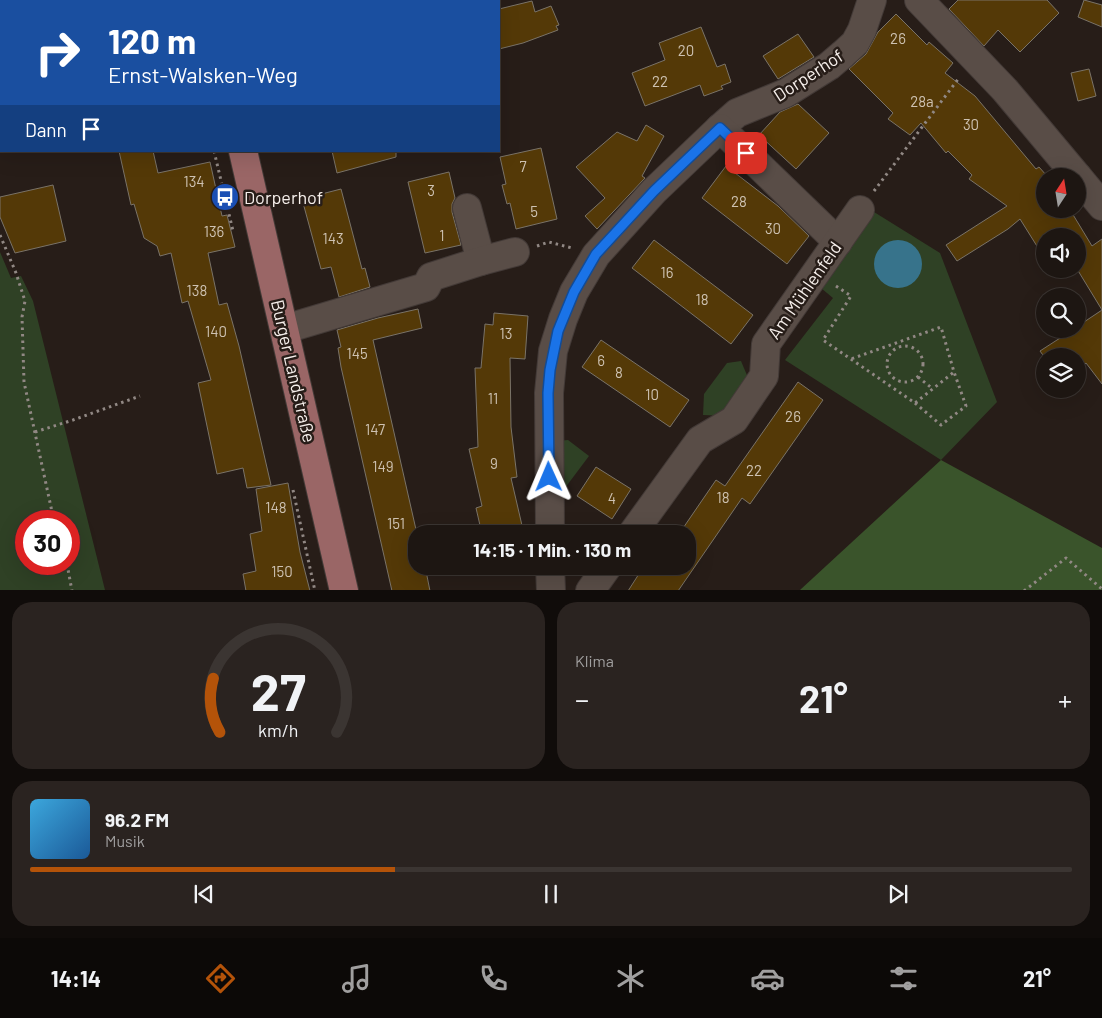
<!DOCTYPE html>
<html lang="de">
<head>
<meta charset="utf-8">
<style>
	:root { --surface:#1d1612; --page:#2a2320; --text:#f1f3f6; --muted:#a09f9f; --line:#3b3532; --accent:#b45309 }
	body { margin:0; font-family:Barlow,sans-serif; background:var(--page); color:var(--text); height:100vh; display:flex; flex-direction:column; font-size:19px; white-space:nowrap }
	* { box-sizing:border-box; margin:0 }
	p { font-size:16px; color:var(--muted) }
	.icon { flex:none; width:28px; height:28px; fill:none; stroke:currentColor; stroke-width:2; stroke-linecap:round; stroke-linejoin:round }
	.map { position:relative; height:590px; overflow:hidden }
	.drawer { display:flex; flex-direction:column; gap:12px; padding:12px; background:#100c0a; flex:1 }
	.drawer>* { flex:none }
	.guide { position:absolute; left:0px; top:0px; width:500px; height:152px; box-shadow:0 5px 20px #0002,0 0 0 1px var(--line); background:#1a4fa0; color:#fff; overflow:hidden }
	.needle { width:32px; rotate:12deg }
	.tools { position:absolute; left:1036px; top:168px; display:grid; gap:10px }
	.tools a { display:grid; place-items:center; width:50px; height:50px; border-radius:50%; background:var(--surface); box-shadow:0 5px 20px #0002,0 0 0 1px var(--line); font-size:25px }
	.speed { position:absolute; left:15px; top:510px; display:flex; gap:10px; font-size:25px; font-weight:700; text-align:center }
	.speed>* { display:grid; place-content:center; width:65px; height:65px; border-radius:50%; background:var(--surface); box-shadow:0 5px 20px #0002,0 0 0 1px var(--line); line-height:1 }
	.speed .limit { border:8px solid #d22; background:#fff; color:#111 }
	.pin { position:absolute; display:grid; place-items:center; width:42px; height:42px; color:#fff; margin:-21px; border-radius:10px; box-shadow:0 2px 8px #0006 }
	.me { position:absolute; width:55px; margin:-28px; rotate:359deg; stroke-linejoin:round; filter:drop-shadow(0 0 4px #0008) }
	.turn { display:flex; align-items:center; gap:18px; height:105px; padding:0 25px; font-size:22px }
	.turn .icon { width:65px; height:65px; stroke-width:2.5 }
	.turn b { display:block; font-size:35px; line-height:42px }
	.then { display:flex; align-items:center; height:48px; padding:0 25px; background:#0003; gap:10px; font-size:19px }
	.big { font-size:38px; font-weight:700; line-height:1.1 }
	.drawer .tile { flex:1; display:flex; flex-direction:column; justify-content:center; gap:8px; min-width:0; padding:0 18px; border-radius:20px; background:var(--page) }
	.drawer .dial { align-items:center; gap:0 }
	.dial svg { height:130px; overflow:visible; fill:none; stroke:var(--line); stroke-width:7; stroke-linecap:round; text-anchor:middle }
	.dial text { fill:var(--text); stroke:none }
	.song { display:flex; align-items:center; gap:15px }
	.cover { width:60px; height:60px; border-radius:8px; background:linear-gradient(135deg,hsl(200 70% 55%),hsl(210 70% 35%)) }
	.played { height:5px; border-radius:2px; background:linear-gradient(90deg,var(--accent) 35%,var(--line) 35%) }
	.keys { display:flex; justify-content:space-around; direction:ltr }
	.heat { display:flex; justify-content:space-between; align-items:center; font-size:28px; direction:ltr }
	.drawer .tiles { flex:1; display:grid; gap:12px; grid-template-columns:1fr 1fr }
	.tile:last-child { grid-column:span 2 }
	.trip { position:absolute; left:408px; top:525px; width:288px; height:50px; border-radius:20px; background:var(--surface); box-shadow:0 5px 20px #0002,0 0 0 1px var(--line); font-weight:700; line-height:50px; text-align:center }
	.dock { display:flex; height:80px; justify-content:space-around; align-items:center; background:#0c0907; color:var(--muted) }
	.dock .icon { width:35px; height:35px }
	.dock .active { color:var(--accent) }
	.dock b { font-size:22px; color:var(--text) }
	.map>svg:first-child { display:block }
	.green { fill:#2f4125; fill-rule:evenodd }
	.forest { fill:#3a542b }
	.water { fill:#37738b }
	.building { fill:#543907; stroke:#7a7368 }
	.lines { fill:none; stroke-linecap:round; stroke-linejoin:round }
	.minor-casing { stroke:#433a37; stroke-width:30 }
	.major-casing { stroke:#433a37; stroke-width:30 }
	.path { stroke:#918884; stroke-width:3; stroke-dasharray:2.5 4; stroke-linecap:butt }
	.minor { stroke:#594d47; stroke-width:28 }
	.major { stroke:#9a6666; stroke-width:28 }
	.route-casing { stroke:#114b97; stroke-width:12 }
	.route { stroke:#1a73e8; stroke-width:9 }
	.labels { text-anchor:middle; dominant-baseline:central; stroke-width:5; stroke-linejoin:round; paint-order:stroke }
	.number-label { font-size:15px; fill:#cec2b2 }
	.street-label { font-size:18px; fill:#f6efeb; stroke:#271d18 }
	.poi-label { font-size:18px; fill:#f6efeb; stroke:#271d18; text-anchor:start }
</style>
</head>
<body>
<div class="map">
<svg width="1102" height="591" viewBox="0 0 1102 591">
	<rect width="100%" height="100%" fill="#271d18"/>
	<g class="green">
		<polygon points="874,212 940,253 997,402 941,460 785,360 833,298 821,288"/>
		<path d="M0 252 11 278 21 276 33 301 105 590H0ZM69 521V564H26V521Z"/>
		<polygon points="741,361 749,380 726,416 703,415 704,394 727,363"/>
		<polygon points="568,440 589,456 559,496 557,441"/>
	</g>
	<polygon class="forest" points="941,460 1102,548 1102,590 800,590"/>
	<circle class="water" cx="898" cy="264" r="24"/>
	<g class="building">
		<polygon points="958,0 1047,0 1059,13 1020,52 998,30 984,46 949,9"/>
		<polygon points="1084,0 1102,5 1102,27 1078,17"/>
		<polygon points="532,1 535,12 551,6 559,25 556,26 558,30 523,43 499,49 499,9"/>
		<polygon points="896,14 927,45 929,42 953,63 945,73 975,96 1036,169 1039,167 1047,176 1045,176 1045,209 1072,209 1074,212 1072,213 1092,246 1102,239 1102,310 1077,269 1078,236 1045,236 1045,259 1020,219 1008,229 957,261 946,245 1007,206 969,179 972,175 948,151 946,153 921,123 910,135 888,119 893,113 849,69 866,54 878,32"/>
		<polygon points="701,27 717,67 725,64 731,82 721,86 723,89 704,96 700,85 645,106 632,73 665,60 659,43"/>
		<polygon points="798,34 814,57 778,79 763,56"/>
		<polygon points="1089,69 1096,96 1078,101 1071,73"/>
		<polygon points="798,104 829,133 796,169 759,135 780,112"/>
		<polygon points="646,125 664,136 642,176 645,178 597,229 585,216 605,198 576,167 617,132 637,141"/>
		<polygon points="541,148 557,219 516,229 510,203 507,204 502,185 506,184 500,157"/>
		<polygon points="119,151 153,151 158,173 210,162 222,216 227,215 235,247 208,253 219,305 227,303 239,346 271,485 247,488 243,468 217,474 198,383 211,380 188,301 182,303 171,253 160,256 157,246 144,238 134,204 131,205"/>
		<polygon points="332,151 396,151 396,157 337,173"/>
		<polygon points="726,166 778,206 809,236 787,264 702,198"/>
		<polygon points="449,172 455,198 452,204 452,212 461,245 425,253 408,182"/>
		<polygon points="53,185 66,241 15,253 0,217 0,197"/>
		<polygon points="341,189 362,269 365,268 370,287 339,297 331,267 321,269 302,199"/>
		<polygon points="654,240 753,315 731,344 632,268"/>
		<polygon points="418,309 422,328 373,340 417,534 416,566 425,566 430,591 392,591 341,367 338,348 341,347 337,330 378,318"/>
		<polygon points="1102,310 1102,384 1086,363 1078,370 1078,356 1045,356 1045,358 1040,351 1074,329 1078,329 1078,326"/>
		<polygon points="494,313 528,316 525,359 510,358 511,427 517,477 511,478 524,534 482,534 476,508 482,506 469,449 478,447 475,368 481,368 485,324 493,325"/>
		<polygon points="601,340 689,400 670,427 582,367"/>
		<polygon points="798,382 823,400 750,504 742,498 678,591 628,591 644,566 686,566 686,534 679,534 716,480 725,486"/>
		<polygon points="596,467 631,489 612,519 577,496"/>
		<polygon points="288,483 300,552 310,591 246,591 243,574 256,571 250,534 262,531 256,489"/>
	</g>
	<g class="lines">
		<defs>
			<g id="minor">
				<polyline points="919,0 1005,90 1077,176"/>
				<polyline points="720,128 737,113 786,93 829,66 843,54 855,43 862,30 872,0"/>
				<polyline points="1078,177 1102,206"/>
				<polyline points="467,208 481,261"/>
				<polyline points="285,329 426,287 431,277 481,261 515,252"/>
				<polyline points="550,534 549,393 553,351 563,319 574,292 596,255 654,191 720,128 838,242"/>
				<polyline points="632,534 700,440 734,420 764,376 766,344 860,210"/>
				<polyline points="550,566 551,591"/>
				<polyline points="590,591 608,566"/>
			</g>
			<g id="major">
				<polyline points="211,0 211,1"/>
				<polyline points="243,151 344,591"/>
			</g>
		</defs>
		<use href="#minor" class="minor-casing"/>
		<use href="#major" class="major-casing"/>
		<g class="path">
			<polyline points="9,1 12,0"/>
			<polyline points="0,5 1,4"/>
			<polyline points="214,151 233,231"/>
			<polyline points="874,191 959,78"/>
			<polyline points="0,235 16,273 25,301 22,317 24,382 54,521"/>
			<polyline points="537,246 549,242 572,248"/>
			<polyline points="836,286 851,296 823,340 915,403 954,372 941,327 851,359"/>
			<circle cx="905" cy="364" r="18"/>
			<polyline points="918,377 933,389"/>
			<polyline points="915,403 941,425 966,406 954,372"/>
			<polyline points="35,432 73,420 140,396"/>
			<polyline points="293,490 315,591"/>
			<polyline points="67,564 72,591"/>
			<polyline points="1024,591 1066,558 1102,589"/>
		</g>
		<use href="#minor" class="minor"/>
		<use href="#major" class="major"/>
	</g>
	<g class="lines">
		<defs>
			<polyline id="route" points="549,477 548,393 550,370 558,331 574,292 596,254 654,191 720,128 746,153"/>
		</defs>
		<use href="#route" class="route-casing"/>
		<use href="#route" class="route"/>
	</g>
	<defs>
		<symbol id="bus-disc" viewBox="-11 -11 22 22"><circle r="9.5" fill="#1a4fb4" stroke="#271d18"/><path d="M-5-6H5V4H4V6H2V4H-2V6H-4V4H-5ZM-3.5-4V0h7V-4ZM-3.5 1.2v1.5H-2V1.2ZM2 1.2v1.5H3.5V1.2Z" fill="#fff"/></symbol>
	</defs>
	<g fill-rule="evenodd">
		<use href="#bus-disc" x="209" y="181" width="32" height="32"/>
	</g>
	<g class="labels">
		<g class="number-label">
			<text x="898" y="38">26</text>
			<text x="686" y="50">20</text>
			<text x="660" y="81">22</text>
			<text x="922" y="101">28a</text>
			<text x="971" y="124">30</text>
			<text x="523" y="166">7</text>
			<text x="194" y="181">134</text>
			<text x="431" y="190">3</text>
			<text x="739" y="201">28</text>
			<text x="534" y="211">5</text>
			<text x="773" y="228">30</text>
			<text x="214" y="231">136</text>
			<text x="442" y="235">1</text>
			<text x="333" y="238">143</text>
			<text x="667" y="272">16</text>
			<text x="197" y="290">138</text>
			<text x="702" y="299">18</text>
			<text x="216" y="331">140</text>
			<text x="506" y="333">13</text>
			<text x="357" y="353">145</text>
			<text x="601" y="360">6</text>
			<text x="619" y="372">8</text>
			<text x="652" y="394">10</text>
			<text x="493" y="398">11</text>
			<text x="793" y="416">26</text>
			<text x="375" y="429">147</text>
			<text x="494" y="463">9</text>
			<text x="383" y="466">149</text>
			<text x="754" y="470">22</text>
			<text x="723" y="497">18</text>
			<text x="612" y="498">4</text>
			<text x="276" y="507">148</text>
			<text x="396" y="523">151</text>
			<text x="282" y="571">150</text>
		</g>
		<g class="street-label">
			<text transform="translate(808 75) rotate(-33)">Dorperhof</text>
			<text transform="translate(804 290) rotate(-55)">Am Mühlenfeld</text>
			<text transform="translate(294 371) rotate(77)">Burger Landstraße</text>
		</g>
		<g class="poi-label">
			<text x="244" y="197">Dorperhof</text>
		</g>
	</g>
</svg>
<div class="tools">
<a><svg class="needle" viewBox="-14 -14 28 28"><path d="M0-13l5 13h-10z" fill="#e53935"/><path d="M0 13l5-13h-10z" fill="#a09f9f"/></svg></a>
<a><svg class="icon" aria-label="sound" viewBox="0 0 24 24"><path d="M4 9h4l5-4v14l-5-4H4zM17 9q2 3 0 6"/></svg></a>
<a><svg class="icon" aria-label="search" viewBox="0 0 24 24"><circle cx="10" cy="10" r="6"/><path d="M15 15l6 6"/></svg></a>
<a><svg class="icon" aria-label="layers" viewBox="0 0 24 24"><path d="M12 4l9 5-9 5-9-5zM3 14l9 5 9-5"/></svg></a>
</div>
<div class="speed"><div class="limit">30</div></div>
<div class="pin" style="left:746px;top:153px;background:#d93025"><svg class="icon" aria-label="arrive" viewBox="0 0 24 24"><path d="M6 21V4h12l-3 4 3 4H6"/></svg></div>
<svg class="me" style="left:549px;top:477px" viewBox="-20 -20 40 40"><path d="M0-17L14 15 0 8-14 15z" fill="#1a73e8" stroke="#fff" stroke-width="4"/></svg>
<div class="trip">14:15 · 1 Min. · 130 m</div>
<div class="guide">
<div class="turn"><svg class="icon" aria-label="right" viewBox="0 0 24 24"><path d="M7 20v-9h11M14 6l5 5-5 5"/></svg><div><b>120 m</b>Ernst-Walsken-Weg</div></div>
<div class="then">Dann<svg class="icon" aria-label="arrive" viewBox="0 0 24 24"><path d="M6 21V4h12l-3 4 3 4H6"/></svg></div>
</div>
</div>
<section class="drawer">
<div class="tiles">
<div class="tile dial"><svg viewBox="0 0 100 80">
<path d="M14 69A42 42 0 1 1 86 69"/>
<path d="M14 69A42 42 0 0 1 10 36" stroke="#b45309"/>
<text x="50" y="56" font-size="32" font-weight="700">27</text>
<text x="50" y="72" font-size="11">km/h</text>
</svg></div>
<div class="tile"><p>Klima</p>
<div class="heat"><a>−</a><b class="big">21°</b><a>+</a></div>
</div>
<div class="tile">
<div class="song"><i class="cover"></i><div><b>96.2 FM</b><p>Musik</p></div></div>
<div class="played"></div>
<div class="keys"><svg class="icon" aria-label="previous" viewBox="0 0 24 24"><path d="M18 5L8 12l10 7zM5 5v14"/></svg><svg class="icon" aria-label="pause" viewBox="0 0 24 24"><path d="M8 5v14M16 5v14"/></svg><svg class="icon" aria-label="next" viewBox="0 0 24 24"><path d="M6 5l10 7-10 7zM19 5v14"/></svg></div>
</div>
</div>
</section>
<nav class="dock">
<b>14:14</b>
<svg class="icon active" aria-label="directions" viewBox="0 0 24 24"><path d="M12 3l9 9-9 9-9-9zM9 14v-3h6M13 9l2 2-2 2"/></svg>
<svg class="icon" aria-label="music" viewBox="0 0 24 24"><path d="M9 18V5l10-2v13"/><circle cx="6" cy="18" r="3"/><circle cx="16" cy="16" r="3"/></svg>
<svg class="icon" aria-label="phone" viewBox="0 0 24 24"><path d="M5 4h4l2 5-3 2q2 4 5 5l2-3 5 2v4C11 20 4 13 5 4z"/></svg>
<svg class="icon" aria-label="climate" viewBox="0 0 24 24"><path d="M12 3v18M4 7l16 10M4 17L20 7"/></svg>
<svg class="icon" aria-label="car" viewBox="0 0 24 24"><path d="M5 17H2v-5l4-1 3-4h7l3 4 3 1v5h-3M9 17h6M6 11h13"/><circle cx="7" cy="17" r="2"/><circle cx="17" cy="17" r="2"/></svg>
<svg class="icon" aria-label="filters" viewBox="0 0 24 24"><path d="M4 7h16M4 17h16"/><circle cx="9" cy="7" r="2"/><circle cx="15" cy="17" r="2"/></svg>
<b>21°</b>
</nav>
</body>
</html>
